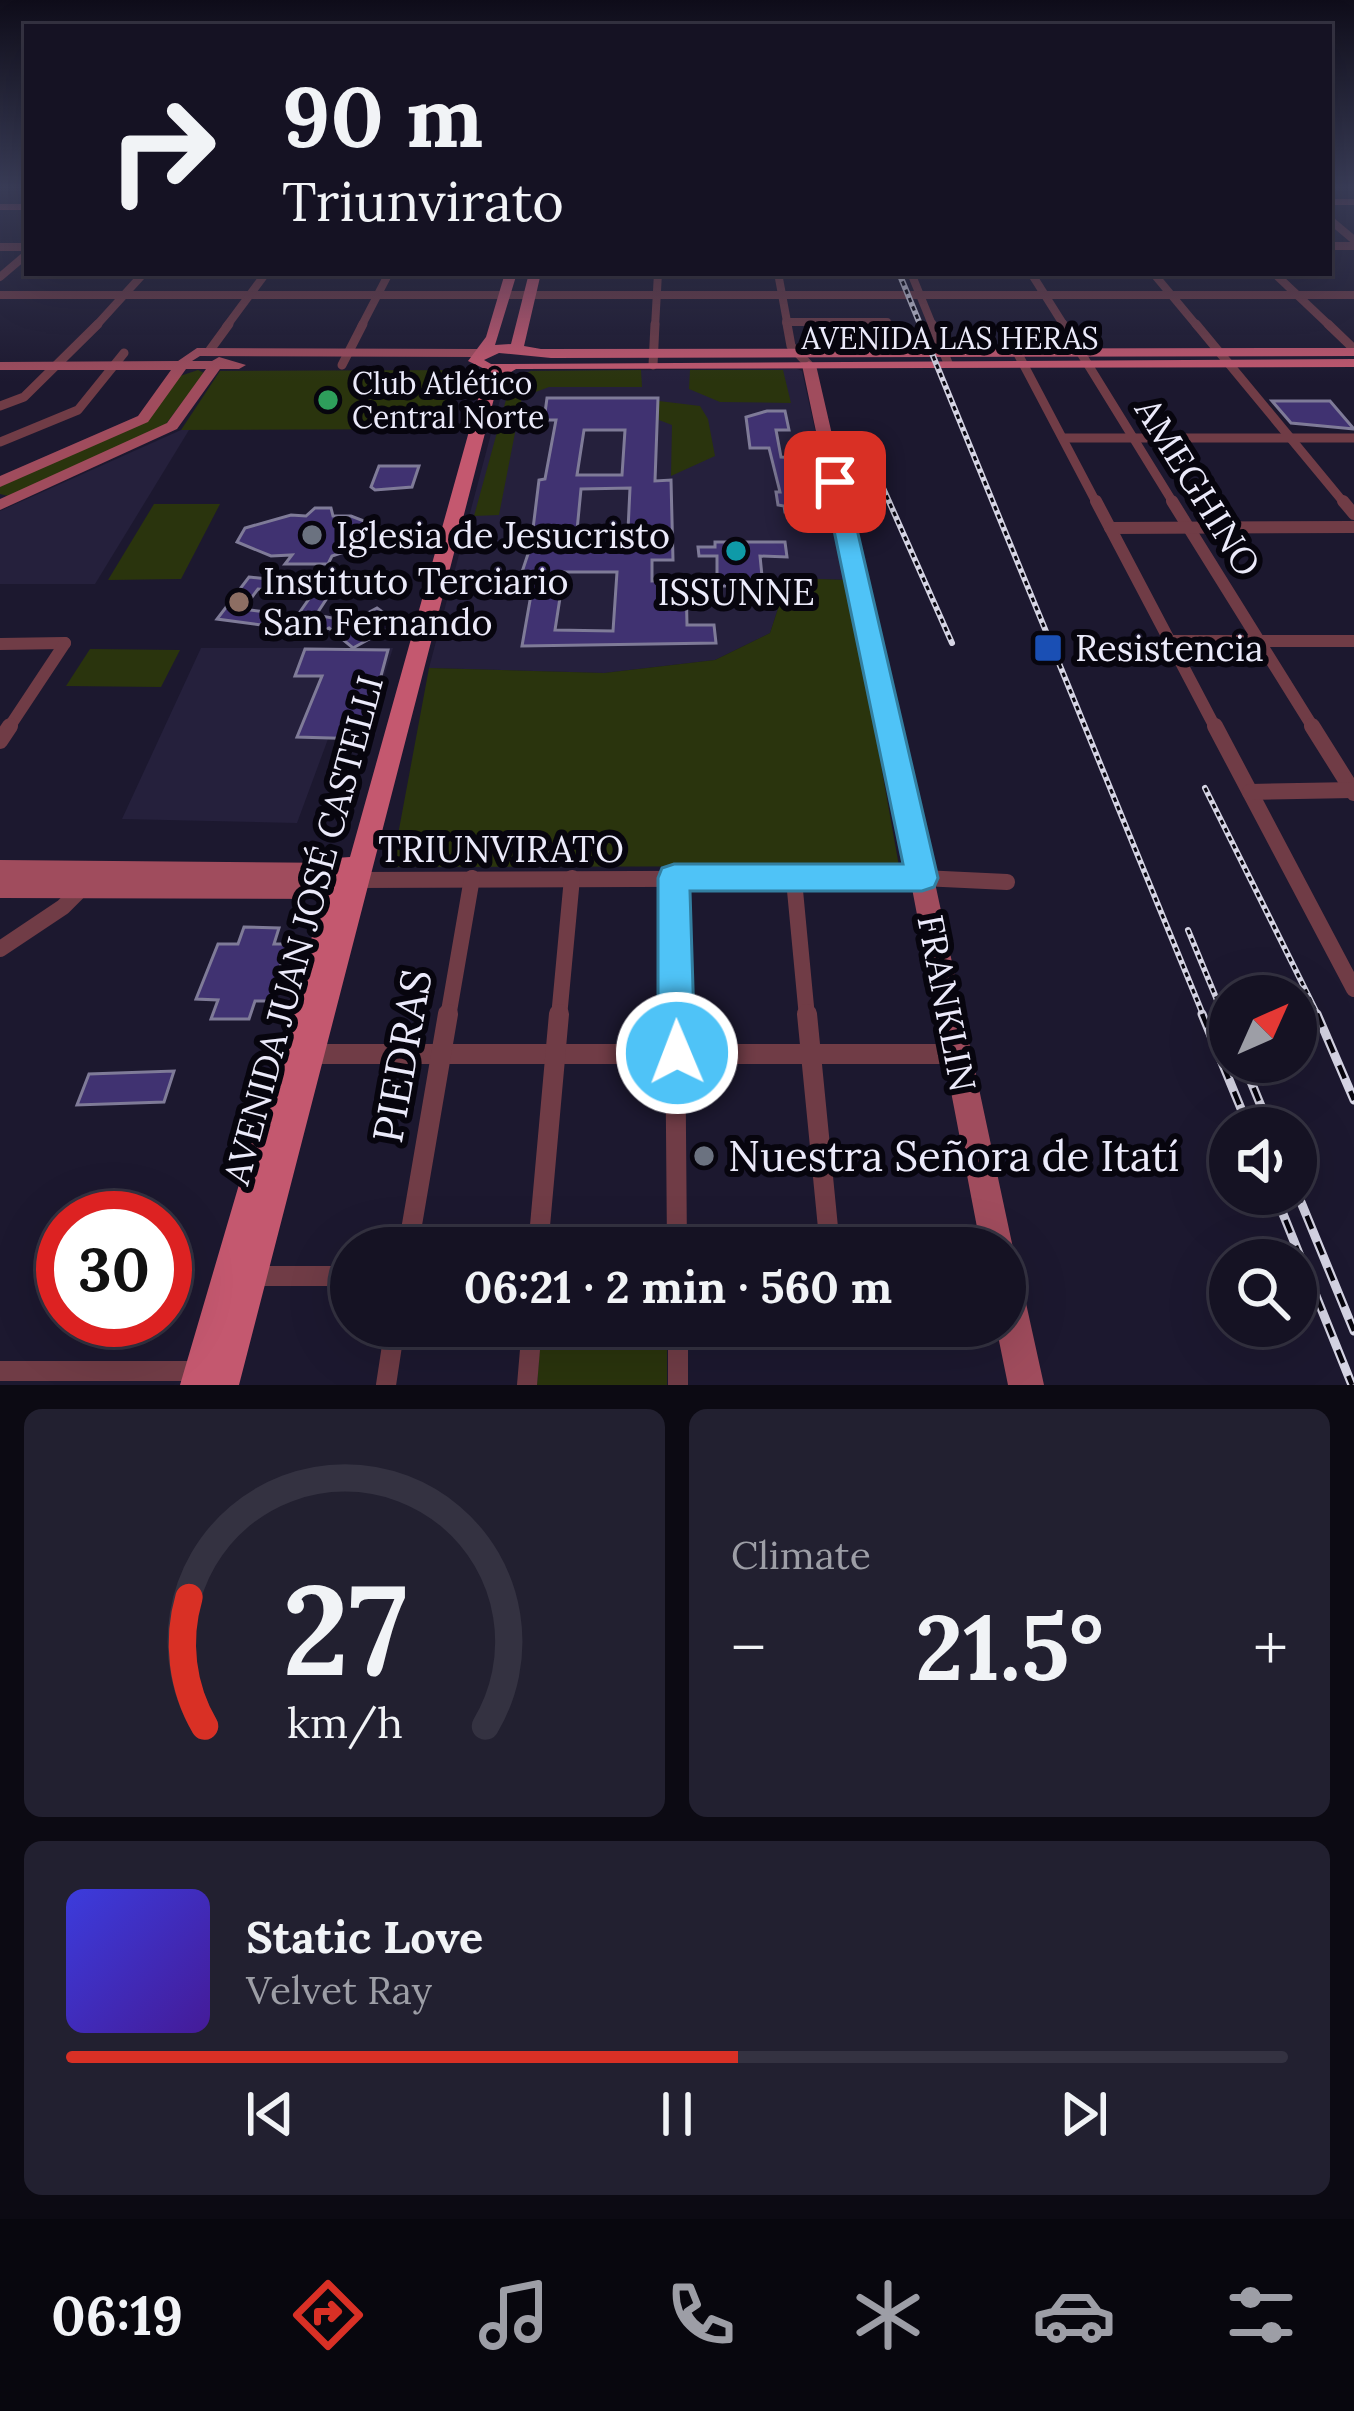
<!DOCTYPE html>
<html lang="en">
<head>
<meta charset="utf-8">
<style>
	:root { --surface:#151223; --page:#222030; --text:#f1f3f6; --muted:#9d9ea6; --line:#343241; --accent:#d93025 }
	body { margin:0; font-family:Lora,serif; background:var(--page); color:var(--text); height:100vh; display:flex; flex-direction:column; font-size:45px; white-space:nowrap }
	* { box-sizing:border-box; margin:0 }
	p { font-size:39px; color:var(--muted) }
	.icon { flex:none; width:66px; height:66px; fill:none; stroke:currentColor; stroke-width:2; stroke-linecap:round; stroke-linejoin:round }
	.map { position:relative; height:1385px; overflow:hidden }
	.details { display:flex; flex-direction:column; gap:24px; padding:24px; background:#0c0a13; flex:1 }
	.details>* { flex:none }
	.banner { position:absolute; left:24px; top:24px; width:1308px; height:252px; border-radius:0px; box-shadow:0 12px 48px #0002,0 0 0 3px var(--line); background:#151223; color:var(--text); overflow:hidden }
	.needle { width:78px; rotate:45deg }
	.fabs { position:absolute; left:1209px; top:975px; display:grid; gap:24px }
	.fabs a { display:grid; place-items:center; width:108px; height:108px; border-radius:50%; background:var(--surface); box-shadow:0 12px 48px #0002,0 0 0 3px var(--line); font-size:60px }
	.speed { position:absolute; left:36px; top:1191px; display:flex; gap:24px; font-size:60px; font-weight:700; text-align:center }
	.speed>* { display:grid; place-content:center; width:156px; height:156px; border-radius:50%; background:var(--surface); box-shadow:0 12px 48px #0002,0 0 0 3px var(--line); line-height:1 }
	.speed .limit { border:18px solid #d22; background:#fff; color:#111 }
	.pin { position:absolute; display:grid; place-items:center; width:102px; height:102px; color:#fff; margin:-51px; border-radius:24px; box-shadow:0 6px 18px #0006 }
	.me { position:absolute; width:132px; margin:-66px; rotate:359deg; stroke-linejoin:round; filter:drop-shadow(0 0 9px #0008) }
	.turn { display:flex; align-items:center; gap:42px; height:252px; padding:0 60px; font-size:54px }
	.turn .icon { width:156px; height:156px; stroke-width:2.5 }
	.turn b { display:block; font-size:84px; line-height:102px }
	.big { font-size:90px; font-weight:700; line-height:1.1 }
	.details .card { flex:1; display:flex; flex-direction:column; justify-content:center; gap:18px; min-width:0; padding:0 42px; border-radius:18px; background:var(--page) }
	.details .dial { align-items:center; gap:0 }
	.dial svg { height:312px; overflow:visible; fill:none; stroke:var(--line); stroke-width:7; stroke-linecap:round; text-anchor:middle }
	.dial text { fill:var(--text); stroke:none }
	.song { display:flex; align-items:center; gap:36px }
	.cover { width:144px; height:144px; border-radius:18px; background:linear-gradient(135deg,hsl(240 70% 55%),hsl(260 70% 35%)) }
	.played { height:12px; border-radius:6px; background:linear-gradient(90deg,var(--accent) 55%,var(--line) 55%) }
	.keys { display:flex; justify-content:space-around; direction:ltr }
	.heat { display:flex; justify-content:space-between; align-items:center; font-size:66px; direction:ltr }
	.details .tiles { flex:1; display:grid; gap:24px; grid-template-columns:1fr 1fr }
	.card:last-child { grid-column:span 2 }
	.trip { position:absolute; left:330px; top:1227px; width:696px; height:120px; border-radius:60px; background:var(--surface); box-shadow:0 12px 48px #0002,0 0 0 3px var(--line); font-weight:700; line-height:120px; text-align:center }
	.menu { display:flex; height:192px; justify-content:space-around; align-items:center; background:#08070e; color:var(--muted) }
	.menu .icon { width:84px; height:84px }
	.menu .active { color:var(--accent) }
	.menu b { font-size:54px; color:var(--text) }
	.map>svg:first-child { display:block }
	.built { fill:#25203c }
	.green { fill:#2a340d }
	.building { fill:#403271; stroke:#7f7b98; stroke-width:3; fill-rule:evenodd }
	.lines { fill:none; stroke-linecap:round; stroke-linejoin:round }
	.street-far4 { stroke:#703c46; stroke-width:8 }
	.street-far3 { stroke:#703c46; stroke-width:9 }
	.street-far2 { stroke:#703c46; stroke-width:12 }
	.street-far1 { stroke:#703c46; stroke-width:16 }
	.street { stroke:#703c46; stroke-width:20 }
	.secondary { fill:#a04c5d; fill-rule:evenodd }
	.primary { fill:#c4586f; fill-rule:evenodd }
	.rail-far1-casing { stroke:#d5d4e4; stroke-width:6 }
	.rail-casing { stroke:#d5d4e4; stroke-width:9 }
	.rail-far1 { stroke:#07050e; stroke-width:3; stroke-dasharray:4.5; stroke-linecap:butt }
	.rail { stroke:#07050e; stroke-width:4.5; stroke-dasharray:14; stroke-linecap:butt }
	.route { fill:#4fc3f7; stroke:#337fa1; stroke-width:3 }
	.leisure-dot { fill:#2e9e5b; stroke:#07050e; stroke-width:4.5 }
	.worship-dot { fill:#6b7280; stroke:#07050e; stroke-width:4.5 }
	.culture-dot { fill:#0f9aa8; stroke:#07050e; stroke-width:4.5 }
	.education-dot { fill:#8d6e63; stroke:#07050e; stroke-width:4.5 }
	.transit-dot { fill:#1a4fb4; stroke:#07050e; stroke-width:4.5 }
	.labels { text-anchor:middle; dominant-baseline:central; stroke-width:12; stroke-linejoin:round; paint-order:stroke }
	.far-street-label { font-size:30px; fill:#ebeafa; stroke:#07050e }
	.far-poi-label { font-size:30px; fill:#ebeafa; stroke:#07050e; text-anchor:start }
	.street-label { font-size:36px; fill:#ebeafa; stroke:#07050e }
	.poi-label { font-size:36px; fill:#ebeafa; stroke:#07050e; text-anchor:start }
	.near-street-label { font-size:42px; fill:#ebeafa; stroke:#07050e }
	.near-poi-label { font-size:42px; fill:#ebeafa; stroke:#07050e; text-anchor:start }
</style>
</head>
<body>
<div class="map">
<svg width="1354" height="1385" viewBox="0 0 1354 1385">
	<rect width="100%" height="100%" fill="#1c182f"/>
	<g class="built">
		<polygon points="797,369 802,371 848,580 788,578 770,633 715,660 604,673 429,668 506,377 523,371"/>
		<polygon points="181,430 189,430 95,584 0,584 0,511"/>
		<polygon points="201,648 393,648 364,739 328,739 297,823 122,819"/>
	</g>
	<g class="green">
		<polygon points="198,370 204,373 163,428 8,496 0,494 0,486 147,421 180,376"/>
		<polygon points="464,370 446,429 181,430 220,371"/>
		<polygon points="641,370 642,387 549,387 522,397 499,515 474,516 512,378 531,371"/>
		<polygon points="690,370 783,370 791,403 720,402 689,389"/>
		<polygon points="659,401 700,406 708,419 715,456 671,476 672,425 659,420"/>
		<polygon points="154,504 220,504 181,579 108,580"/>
		<polygon points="788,578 848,580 899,866 392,867 429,668 604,673 715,660 770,633"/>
		<polygon points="90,649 180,650 161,687 66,686"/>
		<polygon points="541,1326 667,1326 667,1385 537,1385"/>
	</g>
	<g class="building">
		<path d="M547 398H658L655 481 671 480 673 560H652V581L686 580 687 625H714L716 643 522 646 535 572H522L531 545 539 480 545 479 556 420H544ZM584 430H625L622 475H577ZM630 488 627 551H575L581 489ZM564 572H617L613 631 555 630Z"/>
		<polygon points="1272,401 1330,401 1354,429 1291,423"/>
		<polygon points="767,411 785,411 789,430 776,430 781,457 801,458 804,477 798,477 803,502 796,502 798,512 785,512 784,506 778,505 776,492 780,492 769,448 750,448 746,417"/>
		<polygon points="379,466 419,466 412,487 375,490 371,487"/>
		<polygon points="315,508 331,508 333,516 351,516 385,529 380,540 332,556 328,564 285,564 292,555 271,556 237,542 245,528 291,515 306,516"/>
		<polygon points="715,542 785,542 787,557 760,556 763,586 717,586 717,556 699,556 698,547 715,547"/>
		<path d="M249 577 335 586 316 615 338 619 343 626 377 608 398 623 353 648 329 628 319 633 217 619ZM258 589 311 596 297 616 243 609Z"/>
		<polygon points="305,649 388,650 364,739 297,737 322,676 295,676"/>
		<polygon points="244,927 279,928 274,944 288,944 269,1001 255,1001 249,1019 211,1019 218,1000 196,999 218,944 238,944"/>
		<polygon points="174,1071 164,1102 77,1105 89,1074"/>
	</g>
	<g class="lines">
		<g class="street-far4">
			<polyline points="1329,219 1354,240"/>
			<polyline points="1329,246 1354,246"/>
			<polyline points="0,247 27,247"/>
			<polyline points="778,273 788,327"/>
			<polyline points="911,273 933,327"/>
			<polyline points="1031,273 1065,327"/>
			<polyline points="1153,273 1198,327"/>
			<polyline points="1274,273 1331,327"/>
			<polyline points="0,277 27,254"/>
			<polyline points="0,295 1354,295"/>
			<polyline points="786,322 887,322"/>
			<polyline points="95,327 144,273"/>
			<polyline points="226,327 266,273"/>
			<polyline points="361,327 389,273"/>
			<polyline points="655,327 658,273"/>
		</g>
		<g class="street-far3">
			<polyline points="787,324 791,346 809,365"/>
			<polyline points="932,324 948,363"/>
			<polyline points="1063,324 1174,504"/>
			<polyline points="1196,324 1345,504"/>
			<polyline points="1328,324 1354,349"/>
			<polyline points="210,350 229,324"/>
			<polyline points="1018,354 1097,504"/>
			<polyline points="342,365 363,324"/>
			<polyline points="653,365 655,324"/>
			<polyline points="0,406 24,397 98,324"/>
			<polyline points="1064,438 1354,438"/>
			<polyline points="0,442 78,410 124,353"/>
		</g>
		<g class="street-far2">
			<polyline points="1096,501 1216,729"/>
			<polyline points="1172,501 1314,729"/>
			<polyline points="1343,501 1354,514"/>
			<polyline points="1110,528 1354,527"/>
			<polyline points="1170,641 1354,641"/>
			<polyline points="0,644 65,643"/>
			<polyline points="8,729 65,643"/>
		</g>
		<g class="street-far1">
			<polyline points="1215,726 1354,989"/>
			<polyline points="1312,726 1354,793"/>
			<polyline points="0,741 10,726"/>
			<polyline points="1250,792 1354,790"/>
			<polyline points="674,877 675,1017"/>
			<polyline points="355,880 922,878 1007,882"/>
			<polyline points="794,880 807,1017"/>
			<polyline points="0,949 63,907 82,888"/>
			<polyline points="448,1017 472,878"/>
			<polyline points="559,1017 572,878"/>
		</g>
		<g class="street">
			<polyline points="675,1014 677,1248"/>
			<polyline points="807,1014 830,1248"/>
			<polyline points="307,1054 957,1054"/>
			<polyline points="408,1248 448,1014"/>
			<polyline points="538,1248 559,1014"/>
			<polyline points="254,1276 351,1276"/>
			<polyline points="678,1326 678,1385"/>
			<polyline points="0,1371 201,1371"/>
			<polyline points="386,1385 395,1326"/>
			<polyline points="527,1385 532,1326"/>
		</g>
		<g class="secondary">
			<rect x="1329" y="199" width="25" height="6"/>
			<rect x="0" y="204" width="27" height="6"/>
			<polygon points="197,348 479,349 486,353 479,357 200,356 192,361 212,361 219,357 246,365 239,369 220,369 177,429 0,510 0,499 167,423 206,369 186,369 148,422 0,487 0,476 138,416 171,370 0,370 0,362 178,361"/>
			<polygon points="809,361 816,365 934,878 1013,1248 1005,1261 1005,1248 981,1248 910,878 802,365"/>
			<polygon points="0,860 343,863 364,873 367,880 364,887 337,899 0,898"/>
			<polygon points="1005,1268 1017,1273 1022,1285 1044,1385 1008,1385 996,1326 1005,1326"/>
		</g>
		<polygon class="primary" points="505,273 517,273 495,345 511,344 529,273 541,273 524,346 541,349 1354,348 1354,356 551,358 499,353 484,360 491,364 1354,359 1354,367 516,369 499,379 239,1385 180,1385 333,865 336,858 350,857 480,392 491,372 468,361 486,337"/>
		<defs>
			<g id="rail-far1">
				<polyline points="899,273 1204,1017"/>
				<polyline points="879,479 952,643"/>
				<polyline points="1205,788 1319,1017"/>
				<polyline points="1188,930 1224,1017"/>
			</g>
			<g id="rail">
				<polyline points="1202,1014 1249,1128"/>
				<polyline points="1223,1014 1230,1031"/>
				<polyline points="1317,1014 1354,1100"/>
				<polyline points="1243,1062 1270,1128"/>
				<polyline points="1296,1190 1354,1331"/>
				<polyline points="1275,1194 1352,1385"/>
			</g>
		</defs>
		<use href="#rail-far1" class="rail-far1-casing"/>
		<use href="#rail" class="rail-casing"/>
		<use href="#rail-far1" class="rail-far1"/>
		<use href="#rail" class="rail"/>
	</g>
	<linearGradient id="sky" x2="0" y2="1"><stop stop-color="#0f0d1a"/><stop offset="0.49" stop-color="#3a3d58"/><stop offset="1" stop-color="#3a3d58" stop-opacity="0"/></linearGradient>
	<rect width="1354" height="382" fill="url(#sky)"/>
	<polygon class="route" points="835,476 846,482 938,878 934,887 922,891 690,891 695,1053 690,1065 677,1070 664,1065 658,1053 658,878 662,868 674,864 903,864 824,482"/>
	<circle class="leisure-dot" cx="328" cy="400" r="12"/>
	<g class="worship-dot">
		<circle cx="312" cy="535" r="12"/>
		<circle cx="704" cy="1156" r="12"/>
	</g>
	<circle class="culture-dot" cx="736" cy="551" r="12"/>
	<circle class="education-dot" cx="239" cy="602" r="12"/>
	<rect class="transit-dot" x="1033" y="633" width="30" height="30" rx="6"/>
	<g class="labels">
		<g class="far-street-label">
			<text x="950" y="338">AVENIDA LAS HERAS</text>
		</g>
		<g class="far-poi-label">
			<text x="352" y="383">Club Atlético<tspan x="352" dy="34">Central Norte</tspan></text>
		</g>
		<g class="street-label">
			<text transform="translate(1198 487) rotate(58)">AMEGHINO</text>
			<text x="501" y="849">TRIUNVIRATO</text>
			<text transform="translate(303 930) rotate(-75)">AVENIDA JUAN JOSÉ CASTELLI</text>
			<text transform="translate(947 1003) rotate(79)">FRANKLIN</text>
		</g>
		<g class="poi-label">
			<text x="336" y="535">Iglesia de Jesucristo</text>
			<text x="263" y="581">Instituto Terciario<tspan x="263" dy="41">San Fernando</tspan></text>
			<text x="736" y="592" text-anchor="middle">ISSUNNE</text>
			<text x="1075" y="648">Resistencia</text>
		</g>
		<g class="near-street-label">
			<text transform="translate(402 1056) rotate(-80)">PIEDRAS</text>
		</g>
		<g class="near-poi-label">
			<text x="728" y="1156">Nuestra Señora de Itatí</text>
		</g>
	</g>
</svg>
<div class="fabs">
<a><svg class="needle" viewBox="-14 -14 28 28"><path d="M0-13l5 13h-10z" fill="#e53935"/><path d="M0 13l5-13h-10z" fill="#9d9ea6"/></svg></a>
<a><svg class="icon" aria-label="sound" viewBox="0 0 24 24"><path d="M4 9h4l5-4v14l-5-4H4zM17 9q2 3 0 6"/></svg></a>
<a><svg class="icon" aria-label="search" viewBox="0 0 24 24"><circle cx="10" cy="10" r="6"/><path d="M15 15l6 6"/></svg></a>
</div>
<div class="speed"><div class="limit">30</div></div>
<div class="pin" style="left:835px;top:482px;background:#d93025"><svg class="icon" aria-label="arrive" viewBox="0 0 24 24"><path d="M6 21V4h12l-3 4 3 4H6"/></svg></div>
<svg class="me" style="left:677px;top:1053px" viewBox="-20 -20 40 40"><circle r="17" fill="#4fc3f7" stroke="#fff" stroke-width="3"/><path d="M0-11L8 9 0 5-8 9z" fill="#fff"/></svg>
<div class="trip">06:21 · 2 min · 560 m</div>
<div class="banner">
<div class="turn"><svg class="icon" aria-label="right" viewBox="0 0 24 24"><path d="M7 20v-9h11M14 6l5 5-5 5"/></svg><div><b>90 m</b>Triunvirato</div></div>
</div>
</div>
<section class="details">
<div class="tiles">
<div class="card dial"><svg viewBox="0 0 100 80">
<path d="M14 69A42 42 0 1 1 86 69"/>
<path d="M14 69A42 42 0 0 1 10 36" stroke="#d93025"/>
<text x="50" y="56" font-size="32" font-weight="700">27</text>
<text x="50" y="72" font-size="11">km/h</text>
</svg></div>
<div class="card"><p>Climate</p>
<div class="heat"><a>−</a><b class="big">21.5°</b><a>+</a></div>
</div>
<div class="card">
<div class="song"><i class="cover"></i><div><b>Static Love</b><p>Velvet Ray</p></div></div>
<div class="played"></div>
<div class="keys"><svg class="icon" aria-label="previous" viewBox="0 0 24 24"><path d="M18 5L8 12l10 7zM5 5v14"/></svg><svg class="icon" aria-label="pause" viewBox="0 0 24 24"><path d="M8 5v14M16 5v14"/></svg><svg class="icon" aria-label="next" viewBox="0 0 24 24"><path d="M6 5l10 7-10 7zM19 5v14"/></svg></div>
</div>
</div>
</section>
<nav class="menu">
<b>06:19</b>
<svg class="icon active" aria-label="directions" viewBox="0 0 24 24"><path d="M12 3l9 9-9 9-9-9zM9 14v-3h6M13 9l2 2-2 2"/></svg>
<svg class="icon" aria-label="music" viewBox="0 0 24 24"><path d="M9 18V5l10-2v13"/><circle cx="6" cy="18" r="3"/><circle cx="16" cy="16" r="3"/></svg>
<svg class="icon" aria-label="phone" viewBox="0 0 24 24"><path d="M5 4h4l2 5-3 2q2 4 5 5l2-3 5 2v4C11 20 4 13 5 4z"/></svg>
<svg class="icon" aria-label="climate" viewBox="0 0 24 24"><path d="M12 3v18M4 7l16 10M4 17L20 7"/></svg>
<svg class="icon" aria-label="car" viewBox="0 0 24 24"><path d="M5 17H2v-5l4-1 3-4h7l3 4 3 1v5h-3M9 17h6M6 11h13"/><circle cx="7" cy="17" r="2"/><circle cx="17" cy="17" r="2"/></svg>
<svg class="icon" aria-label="filters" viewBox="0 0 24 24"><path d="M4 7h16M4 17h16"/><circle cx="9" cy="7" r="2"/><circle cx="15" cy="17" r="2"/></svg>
</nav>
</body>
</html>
